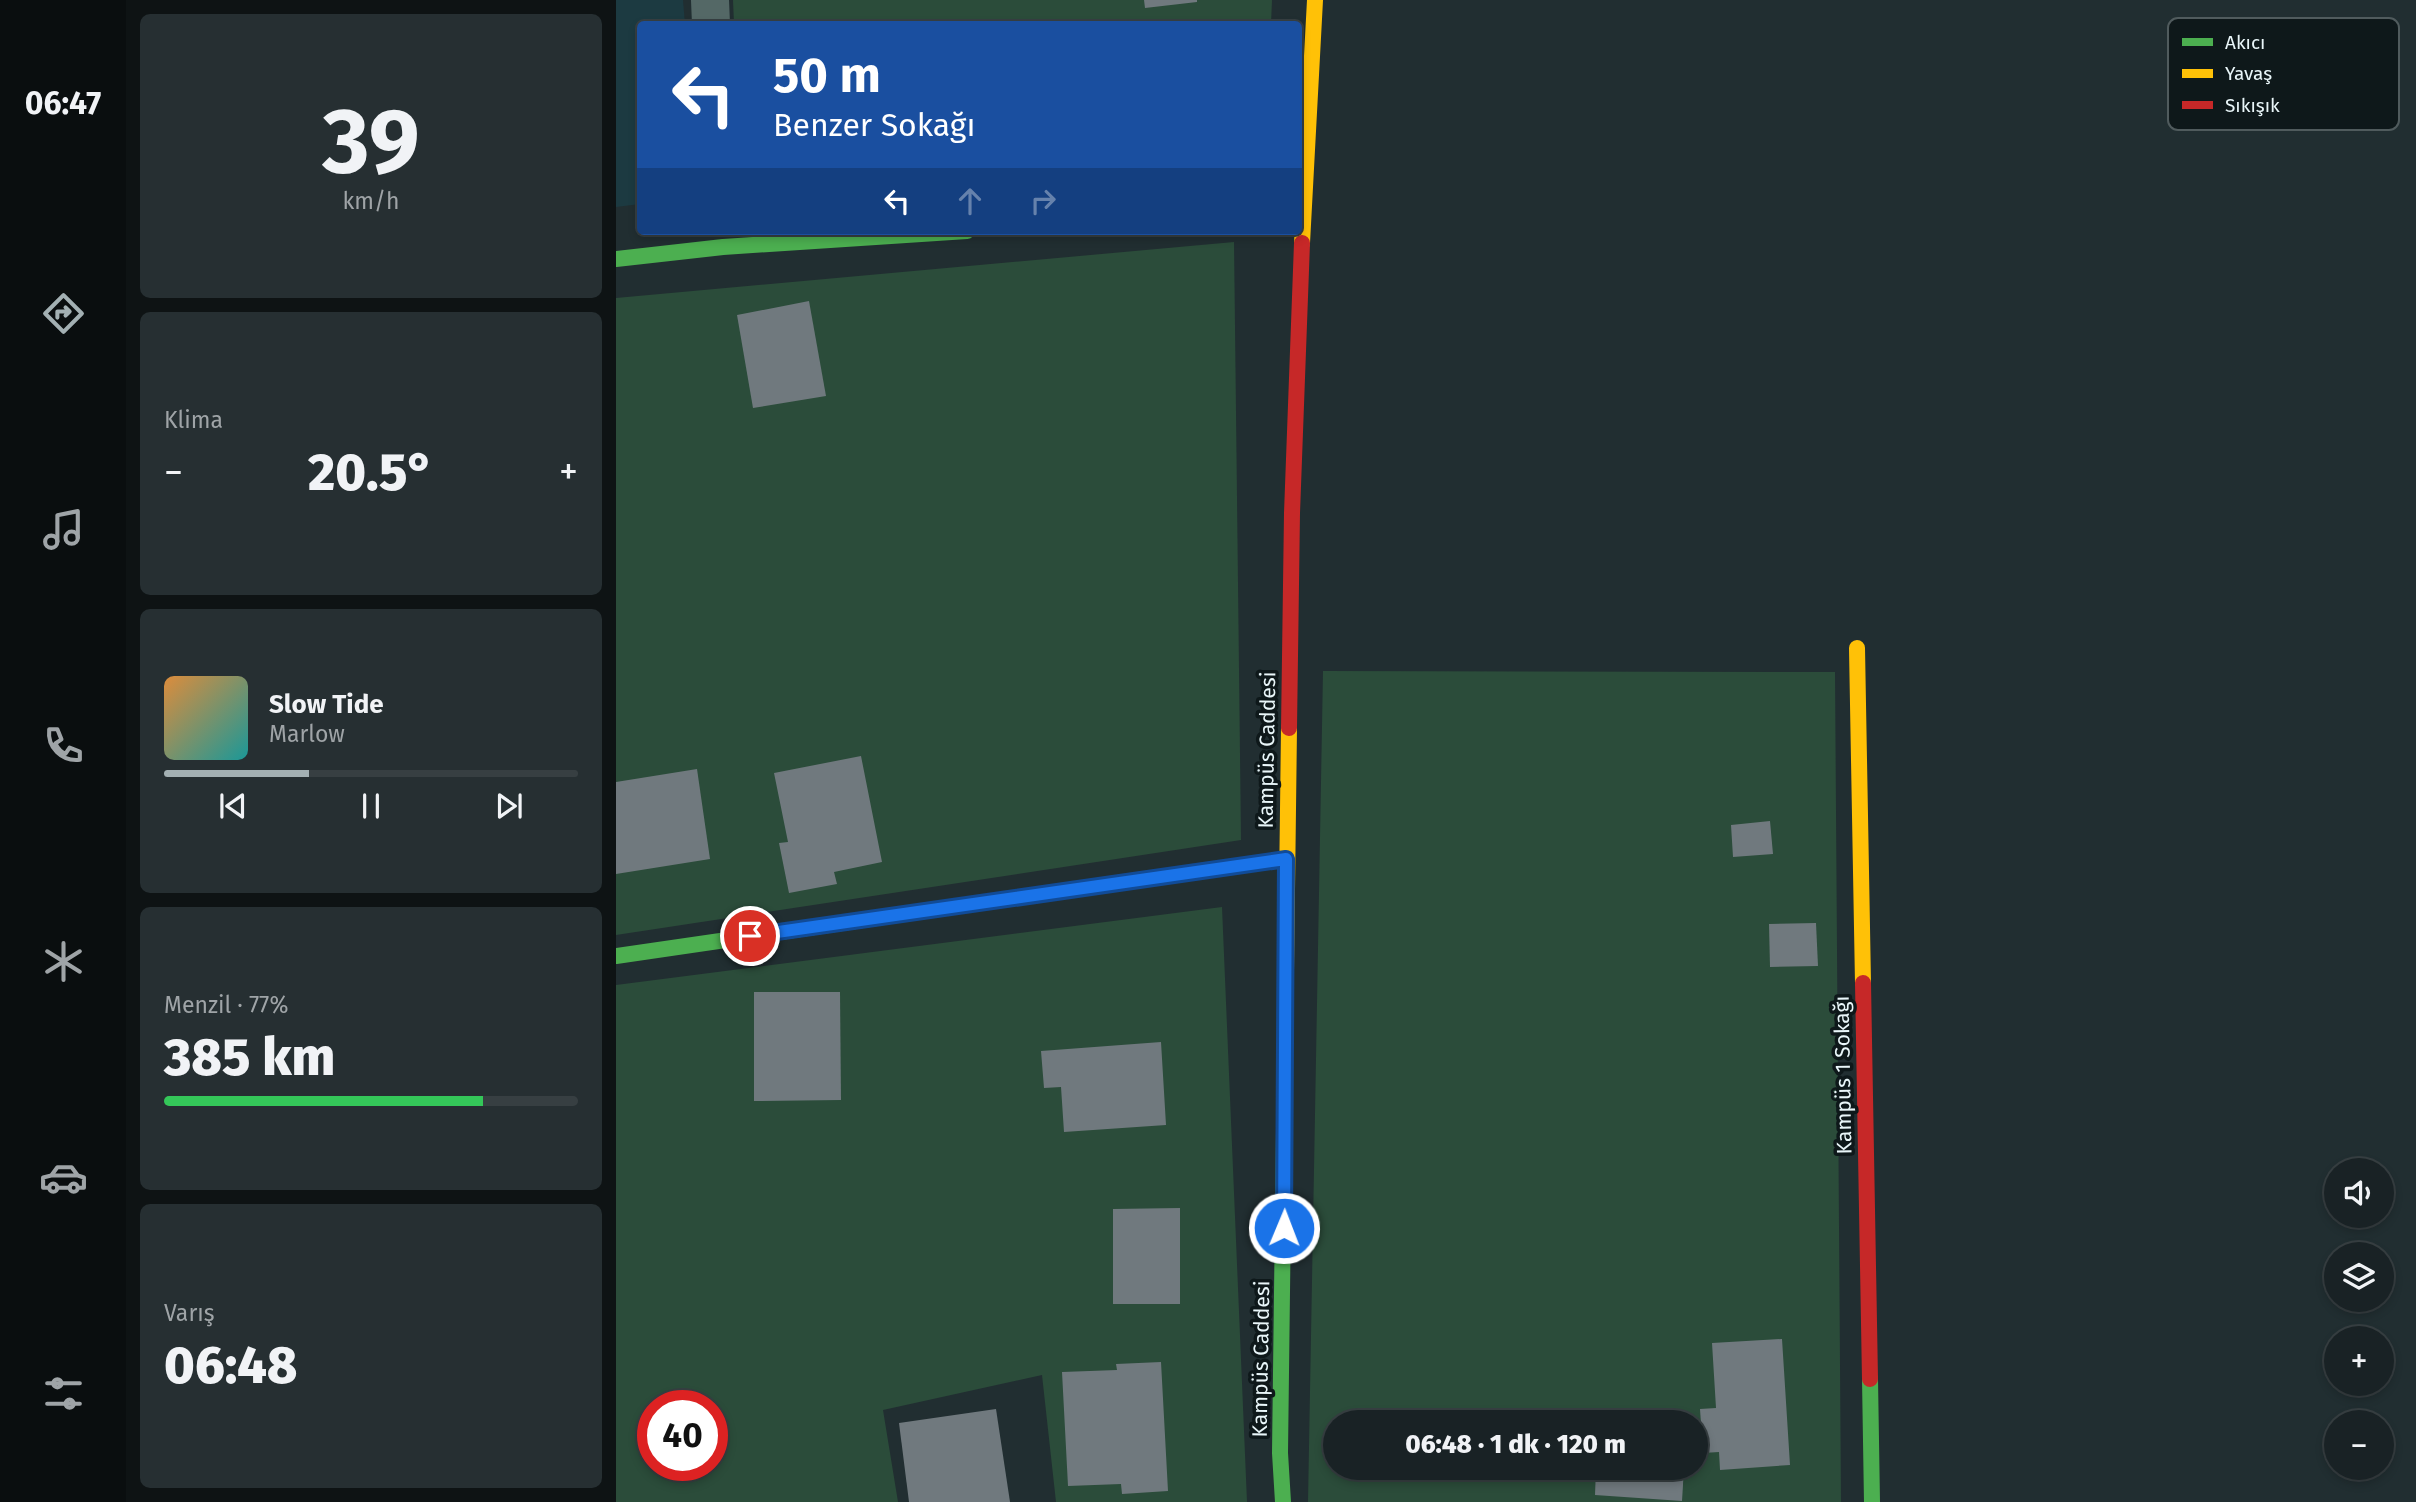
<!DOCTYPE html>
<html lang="tr">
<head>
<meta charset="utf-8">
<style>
	:root { --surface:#192225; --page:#262f32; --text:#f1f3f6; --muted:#9fa4a7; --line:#373f42; --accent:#a3b0b3 }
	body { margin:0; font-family:"Fira Sans",sans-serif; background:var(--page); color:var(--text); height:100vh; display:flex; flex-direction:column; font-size:26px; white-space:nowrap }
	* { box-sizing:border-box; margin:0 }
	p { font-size:23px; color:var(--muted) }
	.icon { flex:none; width:38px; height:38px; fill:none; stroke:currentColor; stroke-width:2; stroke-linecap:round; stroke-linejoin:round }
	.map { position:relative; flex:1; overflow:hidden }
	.sheet { display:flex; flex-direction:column; gap:14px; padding:14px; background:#0e1314; width:490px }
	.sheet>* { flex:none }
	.banner { position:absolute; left:21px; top:21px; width:665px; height:214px; border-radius:7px; box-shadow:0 4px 10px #0003,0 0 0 2px var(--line); background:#1a4fa0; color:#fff; overflow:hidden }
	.buttons { position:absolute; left:1708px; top:1158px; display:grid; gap:14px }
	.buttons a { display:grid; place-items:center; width:70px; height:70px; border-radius:50%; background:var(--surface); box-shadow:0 4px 10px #0003,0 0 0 2px var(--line); font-size:35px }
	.speed { position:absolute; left:21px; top:1390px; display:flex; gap:14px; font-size:35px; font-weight:700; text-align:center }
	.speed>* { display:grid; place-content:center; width:91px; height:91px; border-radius:50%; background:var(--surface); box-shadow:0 4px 10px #0003,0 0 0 2px var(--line); line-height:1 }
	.speed .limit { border:10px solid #d22; background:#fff; color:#111 }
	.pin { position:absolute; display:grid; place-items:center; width:60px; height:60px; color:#fff; margin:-30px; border:4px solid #fff; border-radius:50%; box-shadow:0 2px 7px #0007 }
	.me { position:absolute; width:77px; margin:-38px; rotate:1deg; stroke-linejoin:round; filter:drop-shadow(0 0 5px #0008) }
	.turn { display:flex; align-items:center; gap:24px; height:147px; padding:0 21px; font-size:32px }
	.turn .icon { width:91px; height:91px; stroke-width:2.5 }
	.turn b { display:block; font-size:49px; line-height:60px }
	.lanes { display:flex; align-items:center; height:66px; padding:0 21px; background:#0003; justify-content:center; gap:35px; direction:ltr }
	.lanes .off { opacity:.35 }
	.big { font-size:52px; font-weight:800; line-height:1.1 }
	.sheet .tile { flex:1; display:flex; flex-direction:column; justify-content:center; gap:10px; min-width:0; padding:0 24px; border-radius:10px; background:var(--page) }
	.sheet .dial { align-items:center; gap:0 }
	.dial b { font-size:91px; line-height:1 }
	.song { display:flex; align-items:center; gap:21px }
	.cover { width:84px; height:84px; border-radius:10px; background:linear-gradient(135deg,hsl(30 70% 55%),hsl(180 70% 35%)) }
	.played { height:7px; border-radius:4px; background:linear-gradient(90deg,var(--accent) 35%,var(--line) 35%) }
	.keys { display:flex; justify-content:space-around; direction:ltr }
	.heat { display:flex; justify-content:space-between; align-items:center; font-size:38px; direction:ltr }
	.charge { height:10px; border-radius:5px; background:linear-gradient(90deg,#34c759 77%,var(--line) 0) }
	.trip { position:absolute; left:707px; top:1410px; width:385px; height:70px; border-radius:35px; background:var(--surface); box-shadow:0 4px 10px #0003,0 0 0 2px var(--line); font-weight:800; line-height:70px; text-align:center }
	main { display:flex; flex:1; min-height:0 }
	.dock { display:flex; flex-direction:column; width:126px; justify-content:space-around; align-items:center; background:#0a0e0f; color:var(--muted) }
	.dock .icon { width:49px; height:49px }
	.dock .current { color:var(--accent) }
	.dock b { font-size:32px; color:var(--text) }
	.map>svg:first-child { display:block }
	.built { fill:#1c3a41 }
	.green { fill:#2b4c3a; fill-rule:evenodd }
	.building { fill:#70797e }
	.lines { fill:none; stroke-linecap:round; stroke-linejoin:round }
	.street { stroke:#546866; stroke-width:38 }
	.fast { stroke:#4caf50; stroke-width:16 }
	.slow { stroke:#ffc107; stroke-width:16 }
	.jam { stroke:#c62828; stroke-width:16 }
	.route-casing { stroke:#114b97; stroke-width:18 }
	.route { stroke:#1a73e8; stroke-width:12 }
	.labels { text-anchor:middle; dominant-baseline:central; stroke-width:7; stroke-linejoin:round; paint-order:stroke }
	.street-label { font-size:21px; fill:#e9f6f9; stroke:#0e181a }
	.key { fill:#0e181a; stroke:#505b5d; stroke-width:2 }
	.key-label { font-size:19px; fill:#e9f6f9 }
</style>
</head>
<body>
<main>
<nav class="dock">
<b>06:47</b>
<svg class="icon current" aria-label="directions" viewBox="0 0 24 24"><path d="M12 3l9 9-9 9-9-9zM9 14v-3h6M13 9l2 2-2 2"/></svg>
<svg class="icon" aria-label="music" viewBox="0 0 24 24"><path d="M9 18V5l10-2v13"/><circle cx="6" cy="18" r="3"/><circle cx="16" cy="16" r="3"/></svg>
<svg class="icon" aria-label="phone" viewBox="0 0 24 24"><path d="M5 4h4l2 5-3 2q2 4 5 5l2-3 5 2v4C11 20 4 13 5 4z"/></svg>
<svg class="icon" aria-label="climate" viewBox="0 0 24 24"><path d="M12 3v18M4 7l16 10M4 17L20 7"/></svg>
<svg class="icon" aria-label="car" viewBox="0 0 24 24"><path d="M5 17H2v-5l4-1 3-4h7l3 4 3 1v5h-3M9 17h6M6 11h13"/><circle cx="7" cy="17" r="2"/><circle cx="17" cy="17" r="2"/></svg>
<svg class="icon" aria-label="filters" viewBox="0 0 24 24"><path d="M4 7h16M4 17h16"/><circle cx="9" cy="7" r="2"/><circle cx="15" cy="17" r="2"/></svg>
</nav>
<section class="sheet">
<div class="tile dial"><b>39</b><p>km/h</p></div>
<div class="tile"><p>Klima</p>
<div class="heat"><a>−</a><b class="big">20.5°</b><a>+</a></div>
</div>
<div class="tile">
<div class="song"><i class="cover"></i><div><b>Slow Tide</b><p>Marlow</p></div></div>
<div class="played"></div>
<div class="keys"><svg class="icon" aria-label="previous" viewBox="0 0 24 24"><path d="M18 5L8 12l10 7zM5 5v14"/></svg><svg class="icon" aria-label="pause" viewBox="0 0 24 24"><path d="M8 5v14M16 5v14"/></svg><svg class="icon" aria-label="next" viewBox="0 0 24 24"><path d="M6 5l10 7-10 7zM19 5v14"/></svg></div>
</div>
<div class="tile"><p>Menzil · 77%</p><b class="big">385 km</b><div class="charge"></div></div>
<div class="tile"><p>Varış</p><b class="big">06:48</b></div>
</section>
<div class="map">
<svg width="1800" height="1502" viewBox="0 0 1800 1502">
	<rect width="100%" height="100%" fill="#212e31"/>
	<polygon class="built" points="0,0 67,0 69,24 24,24 24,204 0,207"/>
	<g class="green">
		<polygon points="117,0 656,0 655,24 118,24"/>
		<polygon points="618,242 625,840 0,935 0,298"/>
		<path d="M707 671 1219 672 1225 1502H692ZM719 1423H1080V1468H719Z"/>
		<path d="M606 907 631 1502H440L426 1375 267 1410 282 1502H0V985ZM37 1405H96V1465H37Z"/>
	</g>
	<g class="building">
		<polygon points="528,0 581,0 581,2 529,8"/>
		<polygon points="193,301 210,396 137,408 121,315"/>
		<polygon points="245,756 266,862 218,872 221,884 173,893 163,843 172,842 158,773"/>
		<polygon points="81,769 94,859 0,874 0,782"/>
		<polygon points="1154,821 1157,854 1117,857 1115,825"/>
		<polygon points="1200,923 1202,966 1154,967 1153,924"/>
		<polygon points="138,992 224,992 225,1100 138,1101"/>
		<polygon points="545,1042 550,1125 448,1132 445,1087 428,1088 425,1051"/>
		<polygon points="564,1208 564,1304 497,1304 497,1209"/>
		<polygon points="1166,1339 1174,1465 1104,1470 1103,1452 1087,1453 1084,1409 1100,1408 1096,1343"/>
		<polygon points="545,1362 552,1491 506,1494 505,1484 452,1486 446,1372 501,1370 500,1364"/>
		<polygon points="380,1409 394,1502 293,1502 283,1423"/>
		<polygon points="980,1468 1068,1468 1066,1501 979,1495"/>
	</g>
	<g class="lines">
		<polyline class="street" points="94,0 95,24"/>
		<g class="fast">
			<polyline points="0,259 107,247 351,231"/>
			<polyline points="0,956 495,884"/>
			<polyline points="1254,1379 1256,1502"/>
			<polyline points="667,1502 664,1453 669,1051"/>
		</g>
		<g class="slow">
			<polyline points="686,243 699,0"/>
			<polyline points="1241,648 1247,983"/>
			<polyline points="669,1051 673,728"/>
		</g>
		<g class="jam">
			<polyline points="673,728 676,513 686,243"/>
			<polyline points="495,884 670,859"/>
			<polyline points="1247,983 1254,1379"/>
		</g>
	</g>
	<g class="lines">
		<defs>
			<polyline id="route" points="134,936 670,859 668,1228"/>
		</defs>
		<use href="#route" class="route-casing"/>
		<use href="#route" class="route"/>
	</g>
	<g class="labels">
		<g class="street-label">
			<text transform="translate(651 750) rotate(-89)">Kampüs Caddesi</text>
			<text transform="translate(1227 1075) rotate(-91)">Kampüs 1 Sokağı</text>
			<text transform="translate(645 1359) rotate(-89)">Kampüs Caddesi</text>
		</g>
	</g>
	<rect x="1552" y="18" width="231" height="112" rx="10" class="key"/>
	<rect x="1566" y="38" width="31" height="8" fill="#4caf50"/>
	<rect x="1566" y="69" width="31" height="9" fill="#ffc107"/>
	<rect x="1566" y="101" width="31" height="8" fill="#c62828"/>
	<g class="key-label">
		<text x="1609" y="49">Akıcı</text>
		<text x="1609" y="80">Yavaş</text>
		<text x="1609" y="112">Sıkışık</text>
	</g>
</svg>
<div class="buttons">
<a><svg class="icon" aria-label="sound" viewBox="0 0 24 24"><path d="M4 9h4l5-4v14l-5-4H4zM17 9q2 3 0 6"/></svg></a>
<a><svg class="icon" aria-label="layers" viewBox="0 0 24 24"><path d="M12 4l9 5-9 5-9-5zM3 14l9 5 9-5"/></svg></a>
<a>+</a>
<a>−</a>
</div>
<div class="speed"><div class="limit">40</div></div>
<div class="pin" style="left:134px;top:936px;background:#d93025"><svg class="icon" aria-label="arrive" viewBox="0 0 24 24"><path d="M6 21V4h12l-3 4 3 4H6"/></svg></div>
<svg class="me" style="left:668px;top:1228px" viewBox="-20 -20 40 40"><circle r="17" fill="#1a73e8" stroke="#fff" stroke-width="3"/><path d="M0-11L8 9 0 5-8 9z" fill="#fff"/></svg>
<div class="trip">06:48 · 1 dk · 120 m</div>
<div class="banner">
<div class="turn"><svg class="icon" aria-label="left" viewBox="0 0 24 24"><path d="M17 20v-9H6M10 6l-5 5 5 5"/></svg><div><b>50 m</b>Benzer Sokağı</div></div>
<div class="lanes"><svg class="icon" aria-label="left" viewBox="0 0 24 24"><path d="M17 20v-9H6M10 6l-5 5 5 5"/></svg><svg class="icon off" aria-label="ahead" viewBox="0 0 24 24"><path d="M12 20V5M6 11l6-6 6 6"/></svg><svg class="icon off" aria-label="right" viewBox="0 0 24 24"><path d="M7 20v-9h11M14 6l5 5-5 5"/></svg></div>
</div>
</div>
</main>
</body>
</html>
